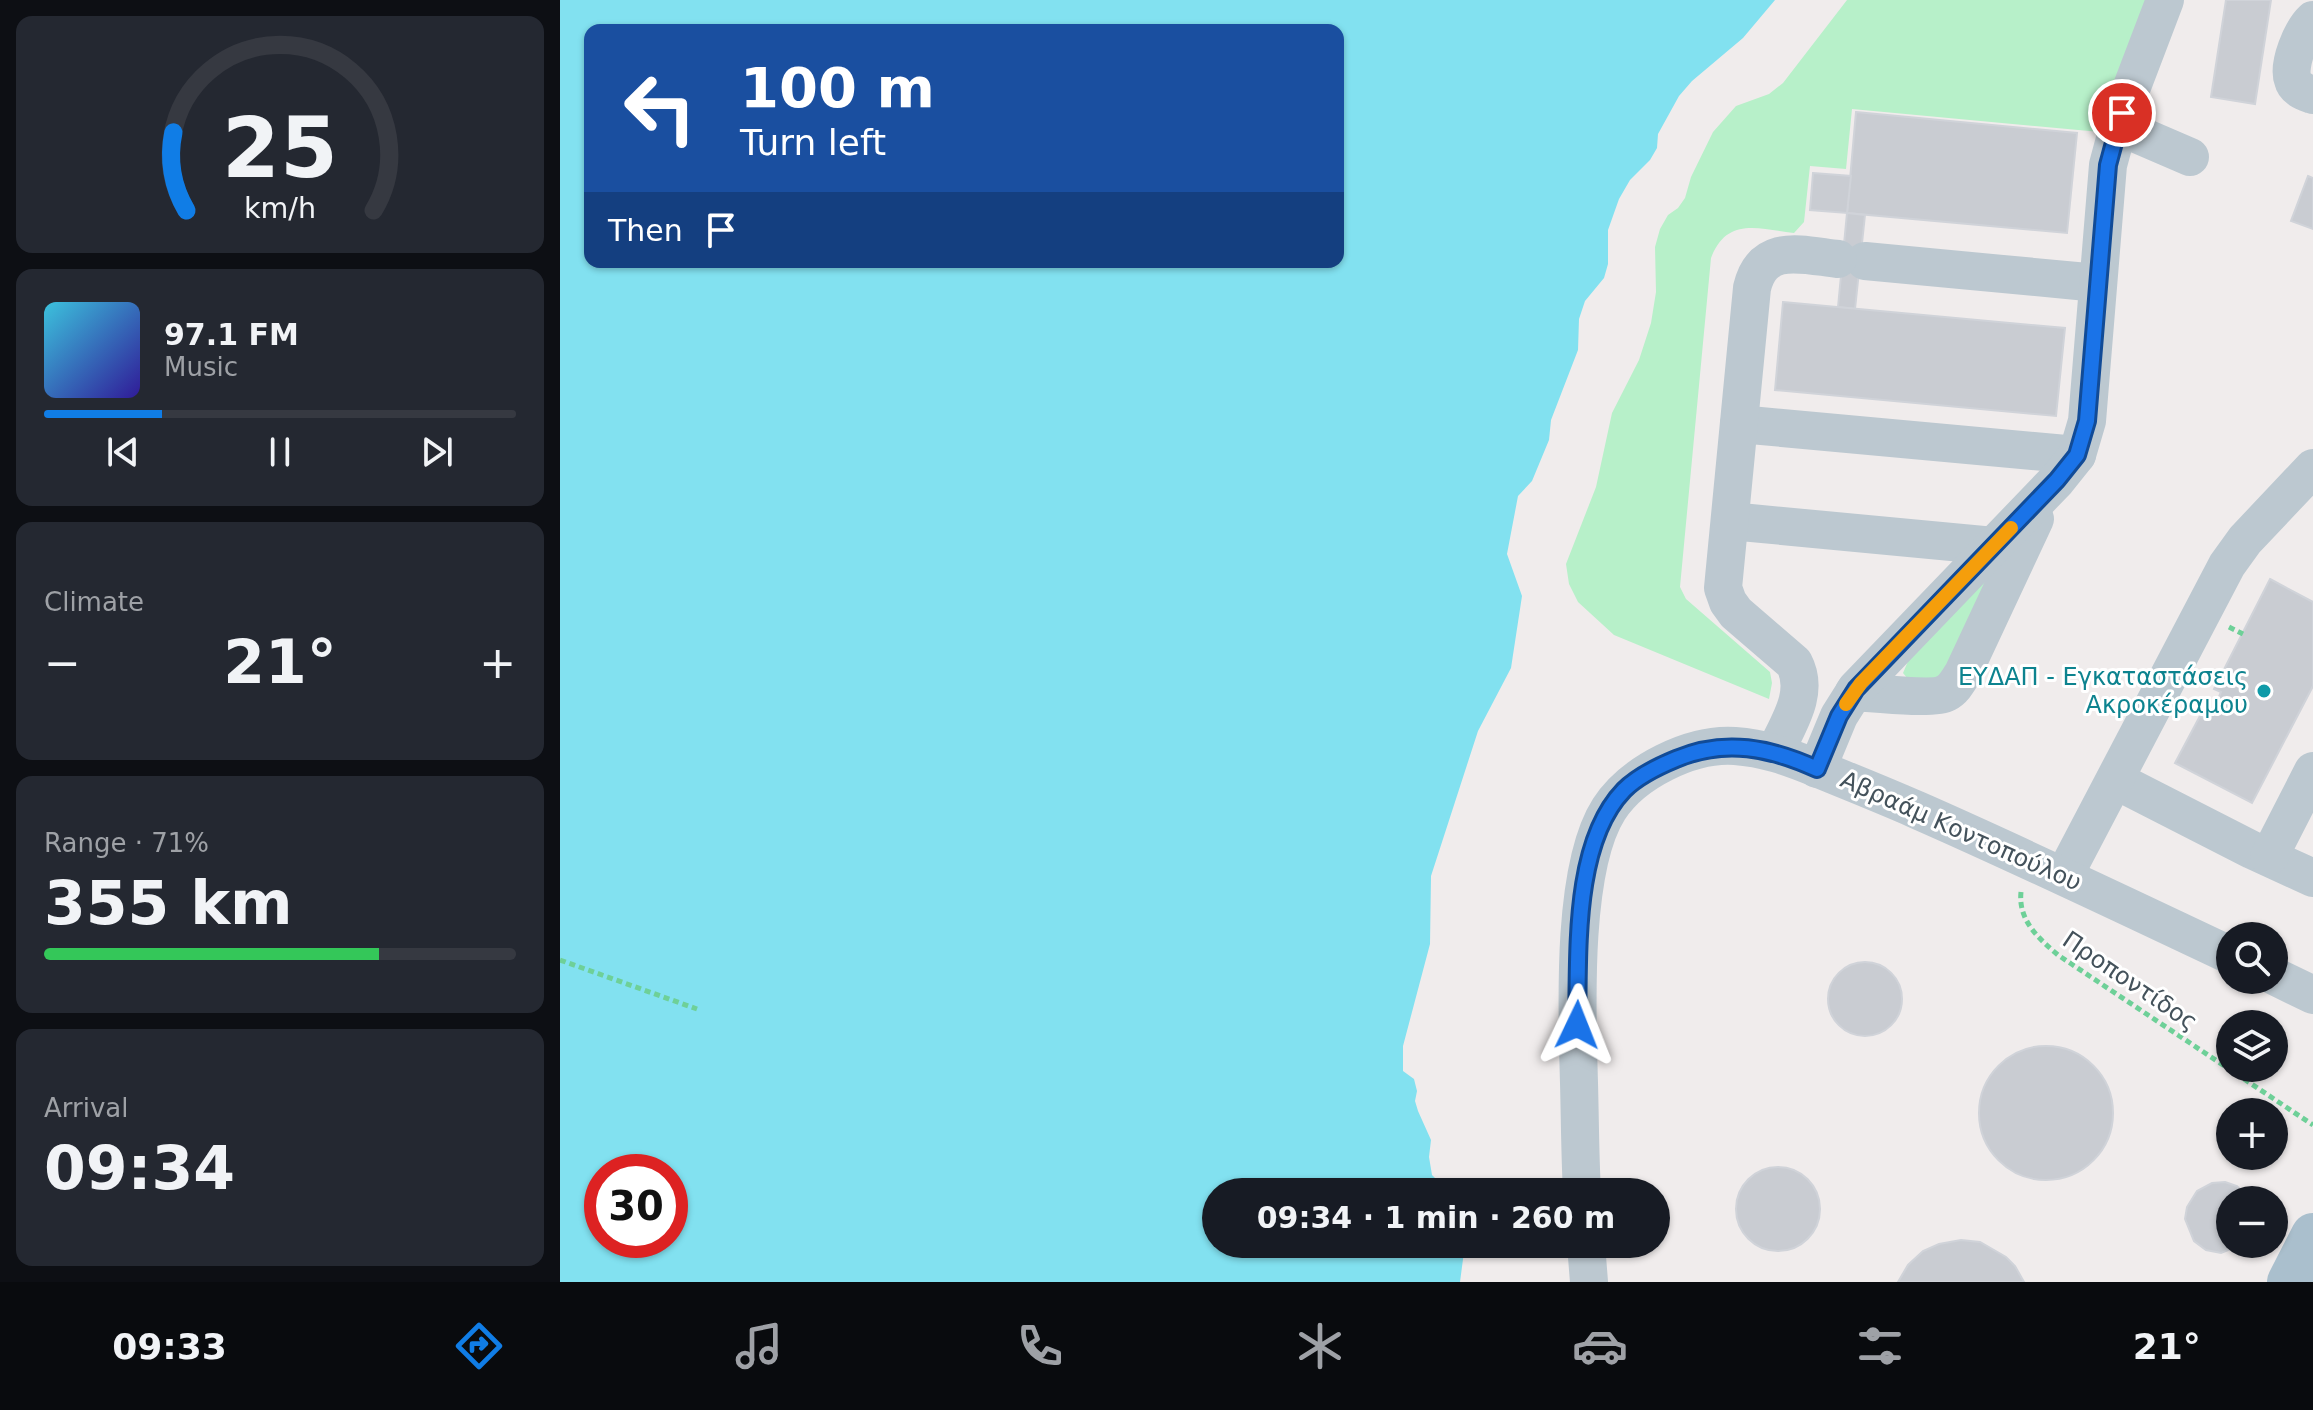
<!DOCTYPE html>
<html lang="en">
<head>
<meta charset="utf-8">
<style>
	:root { --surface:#171b24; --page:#242831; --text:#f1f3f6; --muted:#9ea1a6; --line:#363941; --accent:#107de6 }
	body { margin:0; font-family:"DejaVu Sans",sans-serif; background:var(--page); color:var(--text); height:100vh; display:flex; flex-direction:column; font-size:30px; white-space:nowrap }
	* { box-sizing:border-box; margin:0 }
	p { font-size:26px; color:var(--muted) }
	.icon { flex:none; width:44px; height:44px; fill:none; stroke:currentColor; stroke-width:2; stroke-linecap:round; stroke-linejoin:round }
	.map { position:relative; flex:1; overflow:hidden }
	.sheet { display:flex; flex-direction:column; gap:16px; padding:16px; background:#0d0f14; width:560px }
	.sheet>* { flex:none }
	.hud { position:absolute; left:24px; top:24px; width:760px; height:244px; border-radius:16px; box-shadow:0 2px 6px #0004; background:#1a4fa0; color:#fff; overflow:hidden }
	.tools { position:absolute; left:1656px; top:922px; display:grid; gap:16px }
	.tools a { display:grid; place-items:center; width:72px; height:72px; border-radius:50%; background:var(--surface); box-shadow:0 2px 6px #0004; font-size:40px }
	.speed { position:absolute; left:24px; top:1154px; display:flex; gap:16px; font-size:40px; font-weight:700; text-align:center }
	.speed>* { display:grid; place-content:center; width:104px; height:104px; border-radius:50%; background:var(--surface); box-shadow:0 2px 6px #0004; line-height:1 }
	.speed .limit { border:12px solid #d22; background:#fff; color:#111 }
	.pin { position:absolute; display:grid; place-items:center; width:68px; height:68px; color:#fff; margin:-34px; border:4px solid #fff; border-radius:50%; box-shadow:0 2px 8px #0007 }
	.me { position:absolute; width:88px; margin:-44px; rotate:2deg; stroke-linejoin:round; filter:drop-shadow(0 0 6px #0008) }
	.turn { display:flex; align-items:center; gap:28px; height:168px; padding:0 24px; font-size:36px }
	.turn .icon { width:104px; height:104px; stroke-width:2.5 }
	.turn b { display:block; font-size:56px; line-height:68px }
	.then { display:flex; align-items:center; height:76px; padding:0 24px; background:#0003; gap:16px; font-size:30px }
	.big { font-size:60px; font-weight:800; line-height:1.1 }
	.sheet .tile { flex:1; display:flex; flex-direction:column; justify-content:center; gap:12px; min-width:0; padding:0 28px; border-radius:16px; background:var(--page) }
	.sheet .dial { align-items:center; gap:0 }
	.dial svg { height:208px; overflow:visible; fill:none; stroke:var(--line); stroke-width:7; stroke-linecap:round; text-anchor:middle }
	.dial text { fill:var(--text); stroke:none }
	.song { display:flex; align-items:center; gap:24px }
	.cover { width:96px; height:96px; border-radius:12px; background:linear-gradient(135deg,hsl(190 70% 55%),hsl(250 70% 35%)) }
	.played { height:8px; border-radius:4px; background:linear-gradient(90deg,var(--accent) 25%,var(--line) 25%) }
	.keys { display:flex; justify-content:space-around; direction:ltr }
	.heat { display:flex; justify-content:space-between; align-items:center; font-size:44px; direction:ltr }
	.charge { height:12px; border-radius:6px; background:linear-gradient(90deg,#34c759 71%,var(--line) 0) }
	.trip { position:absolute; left:642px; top:1178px; width:468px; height:80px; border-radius:40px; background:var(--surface); box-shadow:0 2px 6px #0004; font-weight:800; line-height:80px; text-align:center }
	.tab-bar { display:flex; height:128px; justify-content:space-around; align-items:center; background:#090b0e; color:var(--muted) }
	.tab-bar .icon { width:56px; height:56px }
	.tab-bar .current { color:var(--accent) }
	.tab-bar b { font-size:36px; color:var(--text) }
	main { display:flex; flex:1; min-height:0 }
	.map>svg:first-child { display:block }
	.green { fill:#b7f0c9 }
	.water { fill:#82e1f0; fill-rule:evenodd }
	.building { fill:#c9ccd2; stroke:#d0d3d9; stroke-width:2 }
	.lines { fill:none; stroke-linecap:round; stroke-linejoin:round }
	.path { stroke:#6ed098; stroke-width:5; stroke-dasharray:6 4; stroke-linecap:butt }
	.minor { stroke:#bcc8d0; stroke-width:38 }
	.major { stroke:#aabfcd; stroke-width:44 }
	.route-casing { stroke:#114b97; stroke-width:20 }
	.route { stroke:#1a73e8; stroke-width:14 }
	.slow { stroke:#f59e0b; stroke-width:14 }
	.culture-dot { fill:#0f9aa8; stroke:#fff; stroke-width:3 }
	.labels { text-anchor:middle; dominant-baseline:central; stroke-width:6; stroke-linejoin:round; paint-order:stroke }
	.culture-label { font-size:24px; fill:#0d838f; stroke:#fff; text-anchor:end }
	.street-label { font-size:24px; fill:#44525b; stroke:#fff }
</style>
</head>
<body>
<main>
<section class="sheet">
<div class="tile dial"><svg viewBox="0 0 100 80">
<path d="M14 69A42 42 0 1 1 86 69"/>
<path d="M14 69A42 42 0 0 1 9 39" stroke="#107de6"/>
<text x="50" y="56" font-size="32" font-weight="700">25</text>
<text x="50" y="72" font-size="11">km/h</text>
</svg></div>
<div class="tile">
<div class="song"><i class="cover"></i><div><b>97.1 FM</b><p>Music</p></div></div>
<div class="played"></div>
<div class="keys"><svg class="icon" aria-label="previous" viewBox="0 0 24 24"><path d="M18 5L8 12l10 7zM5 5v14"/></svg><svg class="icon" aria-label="pause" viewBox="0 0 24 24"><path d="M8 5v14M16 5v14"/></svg><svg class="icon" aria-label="next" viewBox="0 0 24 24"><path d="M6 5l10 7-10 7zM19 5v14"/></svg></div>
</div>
<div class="tile"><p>Climate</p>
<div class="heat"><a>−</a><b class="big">21°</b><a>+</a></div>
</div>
<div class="tile"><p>Range · 71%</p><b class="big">355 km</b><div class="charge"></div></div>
<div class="tile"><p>Arrival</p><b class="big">09:34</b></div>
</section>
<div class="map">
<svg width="1753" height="1282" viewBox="0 0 1753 1282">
	<rect width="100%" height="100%" fill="#f0ecec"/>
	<g class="green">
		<path d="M1287 0H1587L1540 132 1292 109 1286 169 1250 166 1244 222 1234 233C1199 229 1167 216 1151 258L1120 587 1126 599 1210 672 1212 683 1209 699 1054 635 1018 602 1009 584 1006 564 1036 487 1052 413 1079 360 1091 323 1096 292 1095 247 1100 229 1108 215 1118 208 1125 198 1131 177 1153 132 1176 106 1209 94 1223 83Z"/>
		<polygon points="1426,580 1384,681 1348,679 1343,673 1349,659"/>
	</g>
	<path class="water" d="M0 0H1215L1183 38 1132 81 1119 96 1098 134 1097 148 1090 160 1070 180 1059 199 1048 230V264L1044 278 1025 301 1019 319 1018 350 991 420 989 440 972 481 958 496 947 554 962 596 951 668 918 731 871 876 870 944 843 1046V1071L854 1079 857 1091 855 1101 858 1111 871 1140 869 1157 872 1175 889 1192H656V1244H905L900 1282H0ZM30 30H778V262H30ZM42 1172H110V1240H42Z"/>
	<g class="building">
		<polygon points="1666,0 1711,0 1695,104 1651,97"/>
		<polygon points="1296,112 1517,133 1507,233 1287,213"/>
		<polygon points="1253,173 1291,176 1287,213 1250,210"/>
		<polygon points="1748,176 1753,178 1753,229 1731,221"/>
		<polygon points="1287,213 1305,215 1295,309 1278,307"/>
		<polygon points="1223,302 1505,328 1496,416 1215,390"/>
		<polygon points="1710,579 1753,602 1753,686 1692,803 1615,763 1640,716 1647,720 1655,706 1661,692 1654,689"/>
		<circle cx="1305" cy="999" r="37"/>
		<circle cx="1486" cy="1113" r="67"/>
		<circle cx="1218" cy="1209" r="42"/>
		<polygon points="1665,1182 1677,1186 1691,1200 1670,1200 1670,1244 1683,1244 1661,1253 1646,1250 1634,1241 1625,1219 1627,1207 1637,1191 1652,1183"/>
		<polygon points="1401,1240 1420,1242 1446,1257 1455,1266 1464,1282 1338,1282 1348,1265 1363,1251 1379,1244"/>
	</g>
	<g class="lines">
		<g class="path">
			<polyline points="1669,627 1683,634"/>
			<path d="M1461 892C1458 920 1478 938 1498 955L1753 1125"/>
			<polyline points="0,960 137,1009"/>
		</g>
		<g class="minor">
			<path d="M1753 20C1742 30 1727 65 1733 80 1735 89 1745 92 1753 95"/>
			<polyline points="1558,126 1630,157"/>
			<polyline points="1305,261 1538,283"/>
			<polyline points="1179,424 1517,455"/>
			<polyline points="1170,521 1434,546"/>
			<path d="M1294 692C1311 693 1374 700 1386 693 1394 689 1398 681 1403 673L1475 519"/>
			<path d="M1215 752C1228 724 1250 693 1234 663L1176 613 1168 602 1163 588 1192 288C1203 242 1242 255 1278 259"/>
			<polyline points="1257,769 1279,716 1296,689 1497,480 1517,455 1527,421 1548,165 1562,113 1605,0"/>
			<polyline points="1555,780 1692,850 1753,878"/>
			<polyline points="1709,857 1753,771"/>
			<polyline points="1504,876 1667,565 1685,540 1753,468"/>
			<polyline points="1714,976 1753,995"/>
			<path d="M1022 1192C1020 1156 1020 1119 1019 1083 1017 1012 1011 868 1049 809 1073 772 1131 743 1175 746 1204 748 1229 757 1256 768 1290 782 1323 795 1357 810 1462 856 1566 906 1670 955"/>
			<polyline points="1026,1244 1029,1282"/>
		</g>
		<polyline class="major" points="1729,1282 1753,1235"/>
	</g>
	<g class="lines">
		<defs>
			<path id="route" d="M1017 1025C1019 955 1012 844 1064 790 1078 776 1099 766 1116 759 1165 738 1211 748 1257 769L1279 716 1296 689 1497 480 1517 455 1527 421 1548 165 1562 113"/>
		</defs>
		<use href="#route" class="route-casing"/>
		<use href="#route" class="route"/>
		<polyline class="slow" points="1286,704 1301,683 1451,528"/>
	</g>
	<circle class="culture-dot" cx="1704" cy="691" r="8"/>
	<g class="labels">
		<g class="culture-label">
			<text x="1688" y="677">ΕΥΔΑΠ - Εγκαταστάσεις<tspan x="1688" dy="28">Ακροκέραμου</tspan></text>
		</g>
		<g class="street-label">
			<text transform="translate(1401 831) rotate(24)">Αβραάμ Κοντοπούλου</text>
			<text transform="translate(1570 981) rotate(34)">Προποντίδος</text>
		</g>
	</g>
</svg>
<div class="tools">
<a><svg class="icon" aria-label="search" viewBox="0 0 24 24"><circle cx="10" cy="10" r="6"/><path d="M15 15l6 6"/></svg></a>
<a><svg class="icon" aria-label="layers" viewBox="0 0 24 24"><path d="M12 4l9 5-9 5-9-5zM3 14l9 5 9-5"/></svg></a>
<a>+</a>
<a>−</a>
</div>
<div class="speed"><div class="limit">30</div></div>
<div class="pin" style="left:1562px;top:113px;background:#d93025"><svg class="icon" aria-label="arrive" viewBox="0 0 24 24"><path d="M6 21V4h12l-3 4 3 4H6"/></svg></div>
<svg class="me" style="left:1017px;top:1025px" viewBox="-20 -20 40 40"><path d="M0-17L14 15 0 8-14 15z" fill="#1a73e8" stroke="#fff" stroke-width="4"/></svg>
<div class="trip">09:34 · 1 min · 260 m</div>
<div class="hud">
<div class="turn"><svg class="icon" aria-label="left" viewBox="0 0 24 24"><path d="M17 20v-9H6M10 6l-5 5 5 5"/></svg><div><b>100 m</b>Turn left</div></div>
<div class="then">Then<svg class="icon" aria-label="arrive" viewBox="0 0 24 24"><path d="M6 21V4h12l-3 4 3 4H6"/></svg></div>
</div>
</div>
</main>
<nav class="tab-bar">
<b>09:33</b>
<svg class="icon current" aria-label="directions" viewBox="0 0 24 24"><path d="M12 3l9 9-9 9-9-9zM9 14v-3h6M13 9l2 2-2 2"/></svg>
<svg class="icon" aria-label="music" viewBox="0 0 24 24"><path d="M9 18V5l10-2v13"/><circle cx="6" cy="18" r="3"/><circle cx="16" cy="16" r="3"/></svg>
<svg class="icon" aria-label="phone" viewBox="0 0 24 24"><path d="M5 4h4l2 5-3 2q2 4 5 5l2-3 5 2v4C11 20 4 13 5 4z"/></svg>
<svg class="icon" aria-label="climate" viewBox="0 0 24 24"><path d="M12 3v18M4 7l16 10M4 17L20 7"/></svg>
<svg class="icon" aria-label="car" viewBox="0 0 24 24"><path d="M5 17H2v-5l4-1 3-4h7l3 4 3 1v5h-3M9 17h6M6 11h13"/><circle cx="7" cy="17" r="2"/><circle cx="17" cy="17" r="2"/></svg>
<svg class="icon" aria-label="filters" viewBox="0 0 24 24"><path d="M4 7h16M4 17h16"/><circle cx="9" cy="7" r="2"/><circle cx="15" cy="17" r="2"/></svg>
<b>21°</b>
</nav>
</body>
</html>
